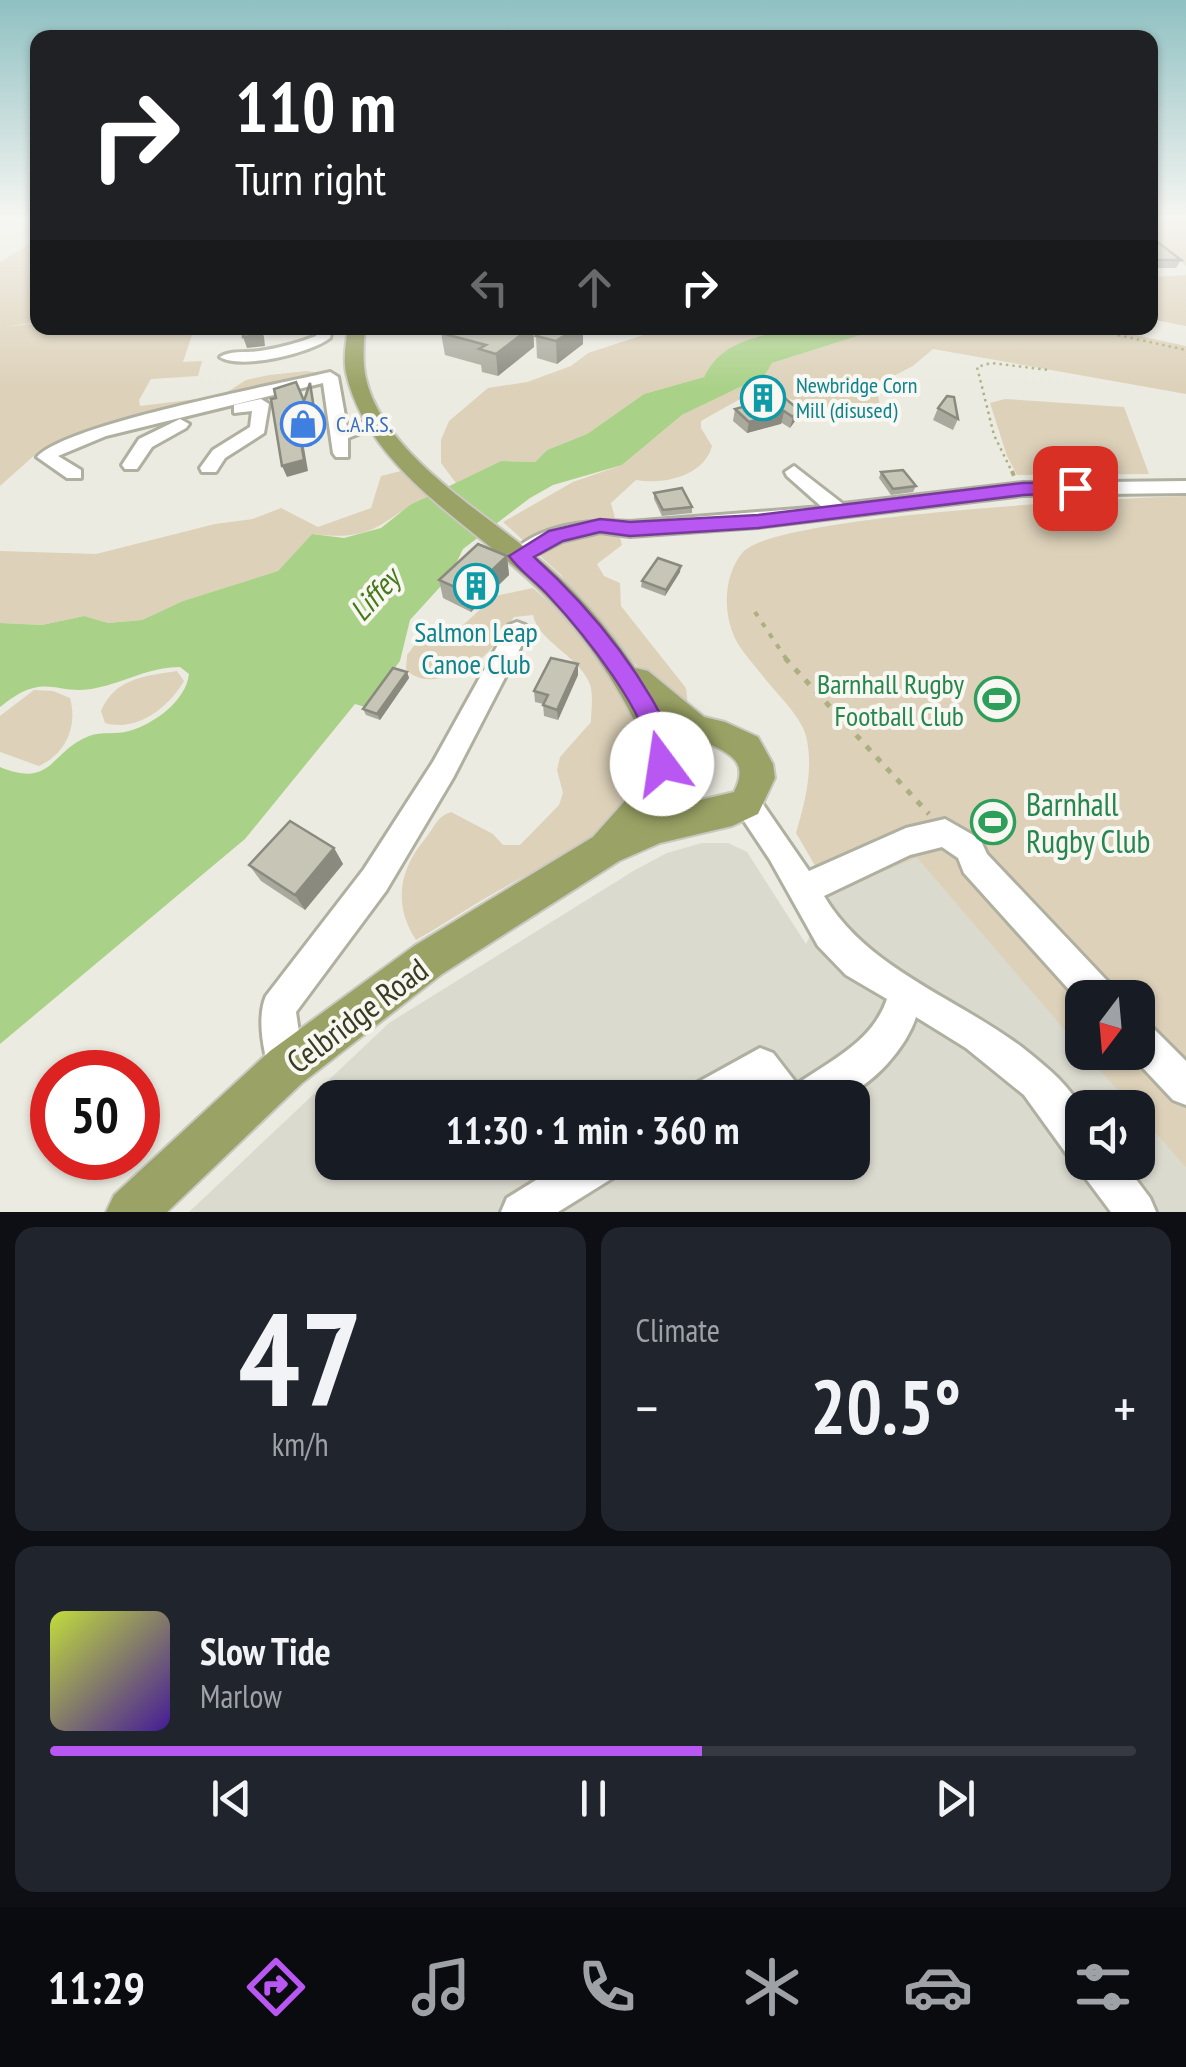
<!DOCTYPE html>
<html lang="en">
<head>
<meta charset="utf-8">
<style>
	:root { --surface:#171b24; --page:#20242c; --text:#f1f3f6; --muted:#9ea1a6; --line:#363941; --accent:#b957f3 }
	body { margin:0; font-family:"PT Sans Narrow",sans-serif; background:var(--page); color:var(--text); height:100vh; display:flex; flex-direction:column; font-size:38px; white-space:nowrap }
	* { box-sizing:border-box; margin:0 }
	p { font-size:32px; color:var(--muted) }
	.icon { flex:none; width:55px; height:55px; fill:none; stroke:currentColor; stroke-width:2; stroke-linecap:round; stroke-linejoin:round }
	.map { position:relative; height:1212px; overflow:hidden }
	.sheet { display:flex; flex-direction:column; gap:15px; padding:15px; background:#0d0f14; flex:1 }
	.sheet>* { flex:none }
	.banner { position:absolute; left:30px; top:30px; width:1128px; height:305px; border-radius:20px; box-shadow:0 2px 8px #0004; background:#202124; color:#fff; overflow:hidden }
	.needle { width:65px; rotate:196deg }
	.tools { position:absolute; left:1065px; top:980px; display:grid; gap:20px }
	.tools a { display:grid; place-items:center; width:90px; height:90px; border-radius:20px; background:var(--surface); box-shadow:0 2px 8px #0004; font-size:50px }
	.speed { position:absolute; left:30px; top:1050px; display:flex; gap:20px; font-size:50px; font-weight:700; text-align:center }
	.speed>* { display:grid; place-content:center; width:130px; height:130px; border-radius:50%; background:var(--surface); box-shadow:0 2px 8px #0004; line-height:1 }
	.speed .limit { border:15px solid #d22; background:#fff; color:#111 }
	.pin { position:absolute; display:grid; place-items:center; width:85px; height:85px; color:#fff; margin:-42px; border-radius:20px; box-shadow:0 5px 15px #0006 }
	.me { position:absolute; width:110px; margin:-55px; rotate:346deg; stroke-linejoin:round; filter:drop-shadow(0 0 8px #0008) }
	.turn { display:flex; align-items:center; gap:35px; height:210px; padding:0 40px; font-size:45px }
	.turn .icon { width:130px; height:130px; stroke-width:2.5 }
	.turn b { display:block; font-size:70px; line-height:85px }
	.lanes { display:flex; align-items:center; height:95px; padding:0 40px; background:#0003; justify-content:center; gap:50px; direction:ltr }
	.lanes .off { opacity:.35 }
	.big { font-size:75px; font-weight:700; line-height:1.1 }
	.sheet .widget { flex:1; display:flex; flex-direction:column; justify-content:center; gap:15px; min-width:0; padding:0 35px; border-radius:20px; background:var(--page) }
	.sheet .dial { align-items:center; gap:0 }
	.dial b { font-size:130px; line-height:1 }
	.song { display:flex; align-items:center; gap:30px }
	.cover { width:120px; height:120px; border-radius:15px; background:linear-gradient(135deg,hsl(70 70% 55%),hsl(260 70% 35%)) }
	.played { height:10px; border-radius:5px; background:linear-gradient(90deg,var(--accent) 60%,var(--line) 60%) }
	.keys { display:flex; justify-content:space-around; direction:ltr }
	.heat { display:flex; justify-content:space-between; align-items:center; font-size:55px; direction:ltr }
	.sheet .tiles { flex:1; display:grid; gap:15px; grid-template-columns:1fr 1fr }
	.widget:last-child { grid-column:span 2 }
	.trip { position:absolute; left:315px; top:1080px; width:555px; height:100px; border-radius:20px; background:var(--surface); box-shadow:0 2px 8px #0004; font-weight:700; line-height:100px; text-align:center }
	.tabs { display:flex; height:160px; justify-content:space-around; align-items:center; background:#090b0e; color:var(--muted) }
	.tabs .icon { width:70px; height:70px }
	.tabs .on { color:var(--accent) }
	.tabs b { font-size:45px; color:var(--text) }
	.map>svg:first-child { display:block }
	.built { fill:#dbdacf; fill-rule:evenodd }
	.green { fill:#ddd1b9 }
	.water { fill:#aad188 }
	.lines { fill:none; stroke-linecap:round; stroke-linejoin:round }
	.minor-casing { stroke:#afb0a0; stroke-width:6 }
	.major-casing { stroke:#c8c8c1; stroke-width:4 }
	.path-far2 { stroke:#acb081; stroke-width:2.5; stroke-dasharray:2.5 4; stroke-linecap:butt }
	.path-far1 { stroke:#acb081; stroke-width:4; stroke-dasharray:5 8; stroke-linecap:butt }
	.path { stroke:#acb081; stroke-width:5; stroke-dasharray:6 9; stroke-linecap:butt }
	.minor { fill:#fff; fill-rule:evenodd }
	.major { fill:#9aa265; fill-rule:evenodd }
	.wall { fill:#aaa99d }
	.shaded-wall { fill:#8b8a7f }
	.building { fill:#c6c5b6; stroke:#8b8a7f; stroke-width:2.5 }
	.route { fill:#b957f3; stroke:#78399e; stroke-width:2.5 }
	.labels { text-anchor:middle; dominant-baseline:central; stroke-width:8; stroke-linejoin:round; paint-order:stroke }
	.far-culture-label { font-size:22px; fill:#0d838f; stroke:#f8f7f1; text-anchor:start }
	.far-shop-label { font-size:22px; fill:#366cbe; stroke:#f8f7f1; text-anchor:start }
	.culture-label { font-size:28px; fill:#0d838f; stroke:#f8f7f1 }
	.leisure-label { font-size:28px; fill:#27864d; stroke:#f8f7f1; text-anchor:end }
	.water-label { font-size:30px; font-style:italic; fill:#45791b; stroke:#f8f7f1 }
	.near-leisure-label { font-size:32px; fill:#27864d; stroke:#f8f7f1; text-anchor:start }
	.near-street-label { font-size:32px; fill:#393c21; stroke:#f8f7f1 }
</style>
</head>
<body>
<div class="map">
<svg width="1186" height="1212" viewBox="0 0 1186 1212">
	<rect width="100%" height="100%" fill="#ecebe1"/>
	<path class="built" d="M702 843H728L747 852 806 944 831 893 917 858 1133 1107 1082 1108V1162H1138V1113L1186 1168V1212H189L389 1023 635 870 667 853ZM332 1098H852V1162H332Z"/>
	<g class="green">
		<polygon points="1150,218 1186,218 1186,266 1150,239"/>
		<polygon points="37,239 37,322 4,327 37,323 38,328 212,328 194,329 183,362 202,361 198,376 151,379 139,400 140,406 221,396 246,380 269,375 307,371 324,374 61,440 37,453 0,486 0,262"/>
		<polygon points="1186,275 1186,326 1150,319 1150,277"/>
		<path d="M665 328H790C753 339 722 341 704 377L644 394 587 434 547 450 535 462 501 461 456 483 441 463V440L449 421 488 388 527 382 571 366 588 353Z"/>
		<path d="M883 328H1103L1186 346V394L933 349 913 366 876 385 883 421 843 416 758 389 701 421V428L712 446C704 476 664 485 636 480L611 503 622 545 597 564 604 576 620 583 621 606 686 688 689 715 609 639 561 575 503 522 573 482 622 465 682 415 765 375 772 363Z"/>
		<polygon points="1005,399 1124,407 1149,474 1017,475 1007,456 990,403"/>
		<path d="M401 471 428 496C377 522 377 542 312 534L278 571 183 601 142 620 108 623 84 616 42 625 0 623V551L96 554 215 524 253 519 281 508 318 527 371 508 381 476Z"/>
		<path d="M1186 496V1168L1138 1113V1108L1133 1107 1084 1053 1138 1052V998H1082V1050L917 858 831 893 796 833C805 802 814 769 806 736 801 716 775 692 762 675 752 662 737 647 732 631 723 606 725 573 743 552 776 515 1121 498 1186 496Z"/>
		<path d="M533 588C575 623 659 720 642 780 638 793 621 813 612 823 586 850 546 864 514 882 480 900 449 921 416 940 393 905 399 870 425 839 435 827 436 817 451 812L493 834 503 845H520L559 805 563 793 557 770 560 757 591 722C591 710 594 693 589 682 577 655 538 641 533 615L514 617C506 628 499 640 490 650 473 670 426 693 406 669L407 655 417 642 463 625 495 596Z"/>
		<path d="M177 671 184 681C167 709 137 732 105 723L101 711C115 678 145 676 177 671Z"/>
		<path d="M34 690 53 691 70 698C78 727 65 754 39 766L0 752V716Z"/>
	</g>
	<path class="water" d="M790 328H883L772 363 765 375 682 415 622 465 553 485 530 498 463 549 450 576 410 620 400 661 365 707 355 704 245 839 0 1044V767C53 789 50 751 89 736 102 731 116 735 129 731 154 724 186 701 189 674L180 667C149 667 126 682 96 688 55 697 46 669 0 707V623L42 625 84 616 108 623 142 620 183 601 278 571 312 534 344 538 381 528 410 505 501 461 535 462 547 450 587 434 644 394 704 377C722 341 753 339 790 328Z"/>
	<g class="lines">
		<defs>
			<g id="minor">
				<path d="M318 328H332L330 338C311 353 241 370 220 357 231 350 247 353 260 351 279 348 298 343 316 336Z"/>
				<path d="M330 372 338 377 347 427 377 418 386 423 348 438V457H336L333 453 323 383 106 436 58 456 81 470V478H67L37 457C66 424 276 385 330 372Z"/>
				<polygon points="261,399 269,404 264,433 225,458 216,472 202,472 200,468 213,450 250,427 252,411 234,413 234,405"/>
				<polygon points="180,419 189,424 186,428 152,447 137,469 125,469 122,465 139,439"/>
				<path d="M794 466 843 504 1023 483 1186 481V493L1023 495 758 527 630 536 600 532 562 541 520 563 509 556C536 524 592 519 630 522L822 507 787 476 785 472Z"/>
				<path d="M517 622 525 625 529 631 453 778 386 891 296 1012 304 1067 299 1080 286 1085 273 1080C264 1057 256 1019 266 996L364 869 433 762 509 625Z"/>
				<path d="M746 790 756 794 809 871 906 828 945 819 980 839 987 854 1112 986 1117 998H1082V1004L964 873 958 858 942 847 910 855 824 896C867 969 957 998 1023 1048 1044 1065 1069 1084 1081 1109 1087 1122 1082 1148 1082 1162H1123L1150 1198 1156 1212H1111L1084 1176 1079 1160 1068 1156 1024 1095 966 1048 916 1017C906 1048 873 1085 842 1097 825 1103 781 1098 762 1098L755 1089 742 1098H688L693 1085 760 1048 773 1053 797 1084C832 1060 873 1041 887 999L846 975 818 946 770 860 732 803 736 794Z"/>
				<polygon points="1138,1019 1150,1025 1186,1061 1186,1105 1173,1100 1128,1052 1138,1052"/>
				<polygon points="565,1162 621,1162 616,1176 558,1212 501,1212 507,1198"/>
			</g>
			<path id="major" d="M348 328H365C364 340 363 354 364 366 371 445 478 508 534 555 573 587 607 626 635 668L648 671 704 717 725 722 758 737 773 764 775 778 758 814 732 826 660 843 619 861 442 974 302 1083 167 1212H106L114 1195 270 1051 414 946 593 837 639 785 649 752C624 693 588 638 543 593 476 526 369 473 346 373 343 359 346 342 348 328ZM710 744C734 756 748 764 734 792L662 809C677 788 675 764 693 745Z"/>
		</defs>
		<use href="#minor" class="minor-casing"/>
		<use href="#major" class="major-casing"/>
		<g class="path-far2">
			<polyline points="1086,328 1186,350"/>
			<polyline points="1013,474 994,435 977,367 991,363 1049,370"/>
		</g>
		<g class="path-far1">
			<polyline points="1012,471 1014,476"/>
			<polyline points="755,612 787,660"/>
		</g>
		<polyline class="path" points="785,658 929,814"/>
		<use href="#minor" class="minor"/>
		<use href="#major" class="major"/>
	</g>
	<g class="wall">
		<polygon points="1150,236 1181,260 1176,268 1150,268"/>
		<polygon points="449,328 533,328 534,347 498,376 482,372 481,365 445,355 441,333"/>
		<polygon points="536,336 583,344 557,364 537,358"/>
		<polygon points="745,387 798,409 795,421 790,428 782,423 747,433 733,421 735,409 753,404 744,398"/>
		<polygon points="938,408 958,419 953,430 933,420"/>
		<polygon points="881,472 916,486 913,492 891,495 879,478"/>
		<polygon points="654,493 692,507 692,513 662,516 654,499"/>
		<polygon points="507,556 509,575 471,612 443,598 439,580"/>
		<polygon points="680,572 665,596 641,587 642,581"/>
		<polygon points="407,672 409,678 380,720 366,715 363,709"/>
		<polygon points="578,675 558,720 544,716 543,704 535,702 534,691"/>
		<polygon points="334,848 343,864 305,910 261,881 249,865"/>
	</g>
	<g class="shaded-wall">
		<polygon points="261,328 264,337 265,346 247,348 243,337"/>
		<polygon points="530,328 533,328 534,347 498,376 496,354"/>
		<polygon points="576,328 583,328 583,344 557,364 556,341"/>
		<polygon points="310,383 320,433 302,436 308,471 287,477 282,466 298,425"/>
		<polygon points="798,409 795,421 790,428 793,417"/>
		<polygon points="784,412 781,424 747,433 749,422"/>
		<polygon points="507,556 509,575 471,612 468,593"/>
		<polygon points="681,566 680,572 665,596 666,590"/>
		<polygon points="578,664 578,675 558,720 557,710"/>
		<polygon points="407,672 409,678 380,720 377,714"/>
		<polygon points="334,848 343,864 305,910 295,895"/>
	</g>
	<g class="building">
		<polygon points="1150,236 1181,260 1150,260"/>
		<polygon points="261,328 261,335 243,337 243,329"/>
		<polygon points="449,328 530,328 496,354 479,349 486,345 441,333"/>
		<polygon points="547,328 576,328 556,341 536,336"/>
		<polygon points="763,380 798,409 793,417 778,407 784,412 749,422 735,409 767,400 745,387"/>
		<polygon points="296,382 304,401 310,383 316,422 298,425 304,460 282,466 271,399 276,398 274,389"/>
		<polygon points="947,396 954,397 958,419 938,408"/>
		<polygon points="903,470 916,486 893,489 881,472"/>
		<polygon points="682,488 692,507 663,510 654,493"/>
		<polygon points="478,544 507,556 468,593 439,580"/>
		<polygon points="658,558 681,566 666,590 642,581"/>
		<polygon points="551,658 578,664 557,710 543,705 548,695 534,691"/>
		<polygon points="393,668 407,672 377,714 363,709"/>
		<polygon points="290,821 334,848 295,895 249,865"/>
	</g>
	<linearGradient id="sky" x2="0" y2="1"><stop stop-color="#8fc0c2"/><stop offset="0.56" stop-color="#f6f6f2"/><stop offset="1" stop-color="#f6f6f2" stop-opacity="0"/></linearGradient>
	<rect width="1186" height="388" fill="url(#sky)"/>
	<path class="route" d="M1075 482 1085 488 1082 492 1023 495 758 528 630 536 600 532 563 541 534 557C595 612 646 677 679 752L672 773 662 776 652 773 648 764C659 723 576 625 548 595 535 581 520 571 509 556L549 531 600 519 630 522 758 515 1023 483Z"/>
	<defs>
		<symbol id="building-ring" viewBox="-11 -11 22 22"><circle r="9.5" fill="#f8f7f1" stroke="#0f9aa8" stroke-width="1.5"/><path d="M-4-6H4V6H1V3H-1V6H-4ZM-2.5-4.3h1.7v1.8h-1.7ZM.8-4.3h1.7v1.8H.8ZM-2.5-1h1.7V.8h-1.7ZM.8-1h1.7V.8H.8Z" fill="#0f9aa8"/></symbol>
		<symbol id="shop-ring" viewBox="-11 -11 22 22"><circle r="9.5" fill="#f8f7f1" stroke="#3f7fe0" stroke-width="1.5"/><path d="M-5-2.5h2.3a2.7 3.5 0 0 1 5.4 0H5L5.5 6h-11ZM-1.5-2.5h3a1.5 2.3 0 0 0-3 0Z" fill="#3f7fe0"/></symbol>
		<symbol id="stadium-ring" viewBox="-11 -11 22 22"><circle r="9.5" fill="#f8f7f1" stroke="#2e9e5b" stroke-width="1.5"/><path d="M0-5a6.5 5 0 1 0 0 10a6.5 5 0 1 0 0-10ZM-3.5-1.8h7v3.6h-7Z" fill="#2e9e5b"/></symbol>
	</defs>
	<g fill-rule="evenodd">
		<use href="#building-ring" x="738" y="373" width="50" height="50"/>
		<use href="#shop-ring" x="278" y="399" width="50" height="50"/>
		<use href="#building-ring" x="451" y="561" width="50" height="50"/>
		<use href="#stadium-ring" x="972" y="674" width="50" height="50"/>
		<use href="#stadium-ring" x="968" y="797" width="50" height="50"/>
	</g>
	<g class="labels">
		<g class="far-culture-label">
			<text x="796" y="385">Newbridge Corn<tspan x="796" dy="25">Mill (disused)</tspan></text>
		</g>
		<g class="far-shop-label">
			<text x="336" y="424">C.A.R.S.</text>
		</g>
		<g class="culture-label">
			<text x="476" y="631">Salmon Leap<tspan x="476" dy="32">Canoe Club</tspan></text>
		</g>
		<g class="leisure-label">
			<text x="964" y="683">Barnhall Rugby<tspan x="964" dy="32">Football Club</tspan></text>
		</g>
		<g class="water-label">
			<text transform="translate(374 594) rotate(-48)">Liffey</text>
		</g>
		<g class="near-leisure-label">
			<text x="1026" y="804">Barnhall<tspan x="1026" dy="37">Rugby Club</tspan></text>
		</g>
		<g class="near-street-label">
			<text transform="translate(357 1015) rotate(-37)">Celbridge Road</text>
		</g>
	</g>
</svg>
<div class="tools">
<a><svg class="needle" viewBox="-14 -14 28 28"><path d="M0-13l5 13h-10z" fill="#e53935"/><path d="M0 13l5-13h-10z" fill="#9ea1a6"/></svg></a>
<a><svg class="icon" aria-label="sound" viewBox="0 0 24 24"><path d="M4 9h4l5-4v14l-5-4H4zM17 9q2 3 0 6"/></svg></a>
</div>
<div class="speed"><div class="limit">50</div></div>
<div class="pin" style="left:1075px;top:488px;background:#d93025"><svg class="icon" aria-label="arrive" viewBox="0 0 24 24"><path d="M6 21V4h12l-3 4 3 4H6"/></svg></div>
<svg class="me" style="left:662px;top:764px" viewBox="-20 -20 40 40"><circle r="19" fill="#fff"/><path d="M0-13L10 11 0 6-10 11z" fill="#b957f3"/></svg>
<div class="trip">11:30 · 1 min · 360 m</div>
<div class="banner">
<div class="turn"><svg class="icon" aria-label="right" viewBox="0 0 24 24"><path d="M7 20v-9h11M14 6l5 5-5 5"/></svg><div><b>110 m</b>Turn right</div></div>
<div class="lanes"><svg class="icon off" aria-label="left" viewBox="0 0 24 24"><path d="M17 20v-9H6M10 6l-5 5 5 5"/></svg><svg class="icon off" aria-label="ahead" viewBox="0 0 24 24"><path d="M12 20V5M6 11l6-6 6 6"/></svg><svg class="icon" aria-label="right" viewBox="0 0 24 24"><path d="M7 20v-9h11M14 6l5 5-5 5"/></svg></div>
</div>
</div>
<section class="sheet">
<div class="tiles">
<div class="widget dial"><b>47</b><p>km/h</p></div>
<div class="widget"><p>Climate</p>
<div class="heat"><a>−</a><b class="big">20.5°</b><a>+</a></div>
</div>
<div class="widget">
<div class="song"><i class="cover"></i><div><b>Slow Tide</b><p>Marlow</p></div></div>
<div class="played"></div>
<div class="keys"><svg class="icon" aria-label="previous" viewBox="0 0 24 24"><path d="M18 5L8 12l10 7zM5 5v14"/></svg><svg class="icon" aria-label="pause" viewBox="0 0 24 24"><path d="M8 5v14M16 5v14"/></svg><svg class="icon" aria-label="next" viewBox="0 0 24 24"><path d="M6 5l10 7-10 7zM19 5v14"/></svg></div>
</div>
</div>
</section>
<nav class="tabs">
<b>11:29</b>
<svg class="icon on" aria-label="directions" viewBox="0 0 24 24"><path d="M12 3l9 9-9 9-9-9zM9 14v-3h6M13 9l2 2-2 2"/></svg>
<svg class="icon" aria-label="music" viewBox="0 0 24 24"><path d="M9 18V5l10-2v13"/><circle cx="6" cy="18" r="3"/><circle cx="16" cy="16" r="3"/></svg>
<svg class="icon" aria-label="phone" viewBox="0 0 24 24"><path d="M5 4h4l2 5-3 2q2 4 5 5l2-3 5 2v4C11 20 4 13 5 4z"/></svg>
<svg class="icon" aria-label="climate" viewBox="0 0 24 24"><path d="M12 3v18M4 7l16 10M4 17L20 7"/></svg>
<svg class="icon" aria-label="car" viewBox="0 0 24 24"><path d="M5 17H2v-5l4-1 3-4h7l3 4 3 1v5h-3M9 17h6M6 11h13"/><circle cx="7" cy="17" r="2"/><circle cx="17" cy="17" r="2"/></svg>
<svg class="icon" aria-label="filters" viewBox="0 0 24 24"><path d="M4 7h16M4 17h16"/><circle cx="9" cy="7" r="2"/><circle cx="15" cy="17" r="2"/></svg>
</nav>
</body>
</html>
